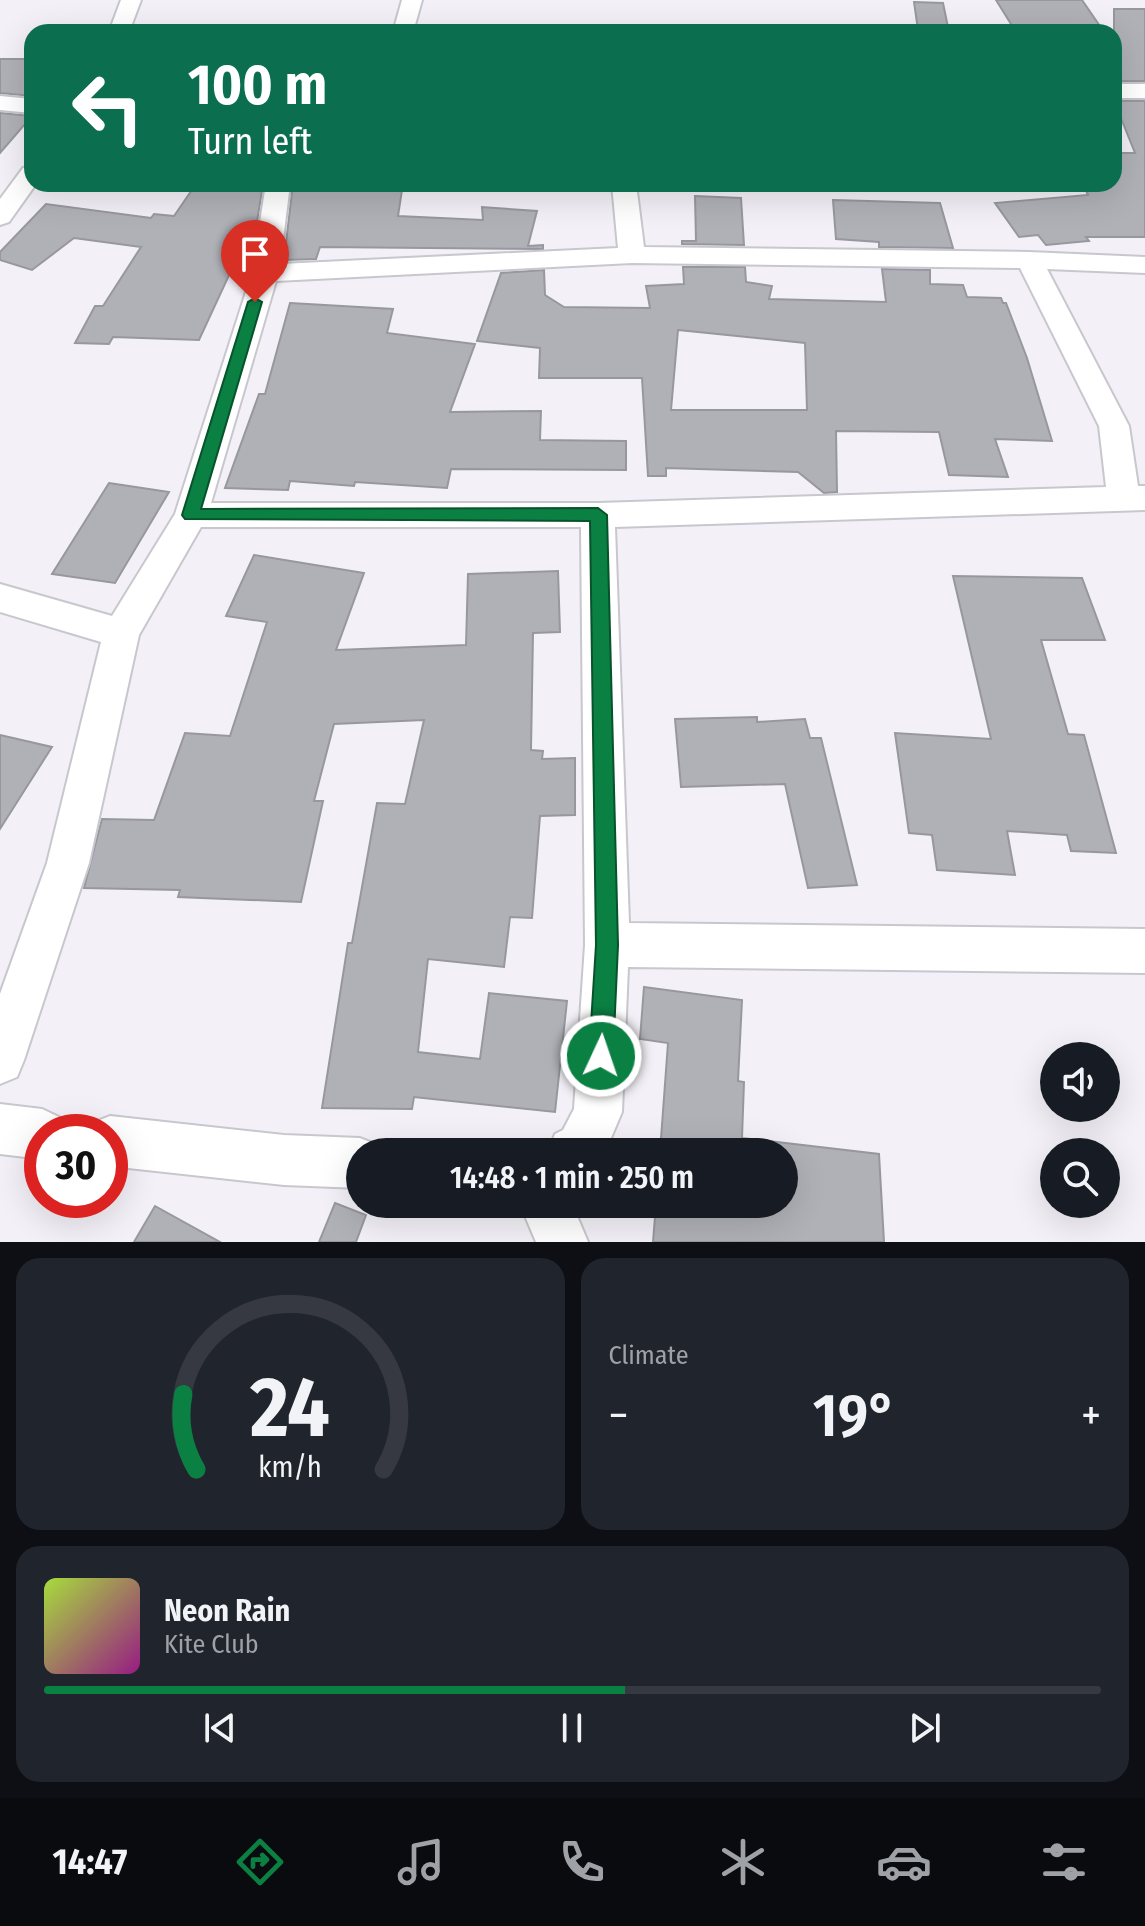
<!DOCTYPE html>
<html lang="en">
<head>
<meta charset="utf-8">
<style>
	:root { --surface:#171b24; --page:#20242c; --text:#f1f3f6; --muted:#9ea1a6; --line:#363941; --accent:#0b8043 }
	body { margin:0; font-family:"Fira Sans Condensed",sans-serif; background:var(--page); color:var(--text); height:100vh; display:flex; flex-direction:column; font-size:30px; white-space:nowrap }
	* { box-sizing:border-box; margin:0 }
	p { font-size:26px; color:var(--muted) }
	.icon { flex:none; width:44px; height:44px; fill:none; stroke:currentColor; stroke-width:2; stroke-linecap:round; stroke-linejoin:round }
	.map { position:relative; height:1242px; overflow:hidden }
	.drawer { display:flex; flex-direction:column; gap:16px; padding:16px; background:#0d0f14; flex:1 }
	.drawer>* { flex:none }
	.banner { position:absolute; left:24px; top:24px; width:1098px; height:168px; border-radius:24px; box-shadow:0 8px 32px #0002; background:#0b6e4f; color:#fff; overflow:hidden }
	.tools { position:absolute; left:1040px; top:1042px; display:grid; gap:16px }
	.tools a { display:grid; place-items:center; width:80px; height:80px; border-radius:50%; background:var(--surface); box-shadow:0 8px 32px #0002; font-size:40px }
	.speed { position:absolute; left:24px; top:1114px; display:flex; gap:16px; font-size:40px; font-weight:700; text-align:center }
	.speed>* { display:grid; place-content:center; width:104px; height:104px; border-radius:50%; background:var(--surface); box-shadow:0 8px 32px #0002; line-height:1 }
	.speed .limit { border:12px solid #d22; background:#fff; color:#111 }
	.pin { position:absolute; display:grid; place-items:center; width:68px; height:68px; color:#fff; margin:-82px -34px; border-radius:50% 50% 50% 0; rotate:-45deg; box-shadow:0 0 8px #0007 }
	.pin .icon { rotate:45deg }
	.me { position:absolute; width:88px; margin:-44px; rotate:3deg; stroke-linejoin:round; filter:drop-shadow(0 0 6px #0008) }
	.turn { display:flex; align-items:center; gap:28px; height:168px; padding:0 32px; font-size:36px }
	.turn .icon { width:104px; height:104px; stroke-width:2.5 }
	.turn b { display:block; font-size:56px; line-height:68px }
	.big { font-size:60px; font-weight:600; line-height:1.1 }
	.drawer .card { flex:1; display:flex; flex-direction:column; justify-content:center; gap:12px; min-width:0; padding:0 28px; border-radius:24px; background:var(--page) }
	.drawer .dial { align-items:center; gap:0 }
	.dial svg { height:208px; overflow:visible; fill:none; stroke:var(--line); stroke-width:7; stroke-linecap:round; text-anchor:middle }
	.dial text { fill:var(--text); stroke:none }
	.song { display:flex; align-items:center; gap:24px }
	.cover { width:96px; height:96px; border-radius:12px; background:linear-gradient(135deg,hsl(80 70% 55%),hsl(310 70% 35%)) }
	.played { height:8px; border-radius:4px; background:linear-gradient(90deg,var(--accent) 55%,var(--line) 55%) }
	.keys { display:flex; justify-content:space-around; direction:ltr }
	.heat { display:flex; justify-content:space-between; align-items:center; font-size:44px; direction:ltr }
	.drawer .tiles { flex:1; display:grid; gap:16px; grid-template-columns:1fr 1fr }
	.card:last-child { grid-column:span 2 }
	.trip { position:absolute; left:346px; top:1138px; width:452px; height:80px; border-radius:40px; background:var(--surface); box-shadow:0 8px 32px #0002; font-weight:600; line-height:80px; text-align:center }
	.dock { display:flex; height:128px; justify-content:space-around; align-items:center; background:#090b0e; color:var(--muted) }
	.dock .icon { width:56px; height:56px }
	.dock .active { color:var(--accent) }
	.dock b { font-size:36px; color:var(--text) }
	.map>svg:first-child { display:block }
	.building { fill:#b0b1b7; stroke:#97989e; stroke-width:2; fill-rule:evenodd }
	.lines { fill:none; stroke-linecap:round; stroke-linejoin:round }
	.minor-casing { stroke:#c8c7cd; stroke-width:4 }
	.minor { fill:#fff; fill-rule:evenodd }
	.route { fill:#0b8043; stroke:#07532c; stroke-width:2 }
</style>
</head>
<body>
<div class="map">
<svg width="1145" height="1242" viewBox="0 0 1145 1242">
	<rect width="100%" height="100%" fill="#f3f1f7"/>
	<g class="building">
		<polygon points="996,0 1082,0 1104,32 1016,32"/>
		<polygon points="914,2 943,3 949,32 918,30"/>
		<rect x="1114" y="9" width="31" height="72"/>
		<polygon points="0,59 32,59 32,96 0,93"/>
		<polygon points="1114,101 1145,101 1145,237 1086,237 1089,241 1046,245 1038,235 1019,237 995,203 1088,195 1083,184 1114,184 1114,153 1135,153"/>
		<polygon points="0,113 32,116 0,153"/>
		<polygon points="196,184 263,184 251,260 236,260 199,340 113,337 109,344 75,343 95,306 103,306 141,247 74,238 32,270 0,260 0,252 46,204 151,218 154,214 174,216"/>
		<polygon points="293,184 332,184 329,191 402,190 398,216 483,220 482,207 537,211 528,246 543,245 543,249 320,247 316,259 284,260"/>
		<polygon points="695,196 741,198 744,245 682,244 682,241 696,241"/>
		<polygon points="833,200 940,203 953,248 879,247 879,242 836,239"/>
		<path d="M683 267H745L746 282 772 286 769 299 886 302 882 269 930 270V284L963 285 967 297 1001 298 1003 303H1006L1027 358 1052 441 995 439 1008 477 949 475 939 432 836 431 837 492 824 493 798 472 666 468V476H648L642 378H539L540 348 477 341 501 273 544 270 545 295 564 307 650 308 646 286 684 284ZM678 330 805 343 807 410H671Z"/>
		<polygon points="290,303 393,309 387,333 475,344 450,412 541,411 540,440 626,441 626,470 451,469 447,488 355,482 354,486 290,481 288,490 225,488 259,394 265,394"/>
		<polygon points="109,483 169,492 115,583 52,574"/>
		<polygon points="254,555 364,573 336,650 466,645 468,574 558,571 560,632 533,633 531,750 543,751 542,759 575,758 575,815 540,816 532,918 510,917 504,967 428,959 418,1052 480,1059 489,993 567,1001 555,1112 414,1097 412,1109 322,1108 348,943 352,943 377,803 405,804 424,720 334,724 314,801 323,801 301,902 178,897 180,890 84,888 102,819 154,820 185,733 230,736 267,622 226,616"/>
		<polygon points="953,576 1082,578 1105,640 1041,640 1068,734 1084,735 1116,853 1071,851 1067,835 1007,831 1015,875 937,870 932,835 909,833 895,733 991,739"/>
		<polygon points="757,717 757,722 805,719 810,738 821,738 857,885 808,888 785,784 681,787 675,719"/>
		<polygon points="0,735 52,747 0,829"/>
		<polygon points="644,987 742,1000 738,1081 744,1082 742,1138 879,1154 884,1242 653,1242 656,1204 784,1204 784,1152 660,1152 668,1043 640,1039"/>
		<polygon points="335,1203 366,1215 356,1242 319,1242"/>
		<polygon points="155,1206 220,1242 134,1242"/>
	</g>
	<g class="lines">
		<defs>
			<g id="minor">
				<polygon points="121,0 141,0 129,32 109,32"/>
				<polygon points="402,0 422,0 413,32 393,32"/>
				<rect x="1114" y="84" width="31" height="14"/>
				<polygon points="0,96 32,99 32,113 0,110"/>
				<polygon points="32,166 32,184 36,184 9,222 0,225 0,199 23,168"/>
				<path d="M266 184H290L280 264 618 248 612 184H636L644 247 1029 252 1145 257V273L1047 269 1129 426 1138 486H1145V510L615 527 629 923 1145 929V973L628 967 622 1112 605 1152H548L555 1134 563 1130 574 1109 585 945 581 527H201L139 635 89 863 24 1060 17 1077 0 1084V994L47 863 101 642 0 612V584L112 616 175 514 252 273ZM632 263 1020 268 1099 426 1106 487 598 503H211L276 281Z"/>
				<polygon points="0,1104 42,1109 59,1117 66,1132 42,1132 42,1159 0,1154"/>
				<polygon points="110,1116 284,1135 360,1138 378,1145 381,1152 360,1152 360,1188 284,1185 110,1166 110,1132 89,1132 92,1123"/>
				<polygon points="520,1204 572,1204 588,1242 536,1242"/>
			</g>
		</defs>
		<use href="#minor" class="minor-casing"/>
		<use href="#minor" class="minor"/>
	</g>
	<polygon class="route" points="255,298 262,302 201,509 598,508 607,515 618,945 613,1056 609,1065 601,1068 592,1065 589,1056 596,945 590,521 185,519 182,515 248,302"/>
</svg>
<div class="tools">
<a><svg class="icon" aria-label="sound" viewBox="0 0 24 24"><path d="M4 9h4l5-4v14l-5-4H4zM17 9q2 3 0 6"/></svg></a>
<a><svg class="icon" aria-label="search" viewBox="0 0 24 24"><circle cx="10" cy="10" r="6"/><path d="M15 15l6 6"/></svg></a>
</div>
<div class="speed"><div class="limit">30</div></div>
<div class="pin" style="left:255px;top:302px;background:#d93025"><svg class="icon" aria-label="arrive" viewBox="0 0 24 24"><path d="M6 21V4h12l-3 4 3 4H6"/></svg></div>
<svg class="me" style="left:601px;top:1056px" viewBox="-20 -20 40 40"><circle r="17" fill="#0b8043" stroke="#fff" stroke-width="3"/><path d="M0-11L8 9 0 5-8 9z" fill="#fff"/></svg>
<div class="trip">14:48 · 1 min · 250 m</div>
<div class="banner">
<div class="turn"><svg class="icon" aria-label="left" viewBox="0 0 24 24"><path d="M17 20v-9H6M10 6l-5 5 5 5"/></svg><div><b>100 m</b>Turn left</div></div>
</div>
</div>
<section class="drawer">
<div class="tiles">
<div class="card dial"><svg viewBox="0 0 100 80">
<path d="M14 69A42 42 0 1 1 86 69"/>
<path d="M14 69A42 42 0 0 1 9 40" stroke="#0b8043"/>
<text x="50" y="56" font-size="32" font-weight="700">24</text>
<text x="50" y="72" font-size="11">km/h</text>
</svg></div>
<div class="card"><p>Climate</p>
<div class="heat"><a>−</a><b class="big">19°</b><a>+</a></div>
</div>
<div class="card">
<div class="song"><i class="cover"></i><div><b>Neon Rain</b><p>Kite Club</p></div></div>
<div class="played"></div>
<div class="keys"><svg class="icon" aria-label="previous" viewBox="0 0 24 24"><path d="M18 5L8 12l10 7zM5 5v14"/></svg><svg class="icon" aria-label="pause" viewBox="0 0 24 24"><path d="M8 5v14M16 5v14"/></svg><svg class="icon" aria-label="next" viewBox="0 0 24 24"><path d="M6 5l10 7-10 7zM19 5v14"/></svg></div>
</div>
</div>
</section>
<nav class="dock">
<b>14:47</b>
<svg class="icon active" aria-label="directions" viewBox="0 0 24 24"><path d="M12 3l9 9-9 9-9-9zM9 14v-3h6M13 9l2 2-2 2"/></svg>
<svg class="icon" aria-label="music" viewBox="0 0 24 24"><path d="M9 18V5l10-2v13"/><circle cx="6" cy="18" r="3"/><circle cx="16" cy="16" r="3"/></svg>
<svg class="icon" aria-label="phone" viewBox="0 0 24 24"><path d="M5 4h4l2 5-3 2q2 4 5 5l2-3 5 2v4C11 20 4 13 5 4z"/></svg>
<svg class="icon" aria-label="climate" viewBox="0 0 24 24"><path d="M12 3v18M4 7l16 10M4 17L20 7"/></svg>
<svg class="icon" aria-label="car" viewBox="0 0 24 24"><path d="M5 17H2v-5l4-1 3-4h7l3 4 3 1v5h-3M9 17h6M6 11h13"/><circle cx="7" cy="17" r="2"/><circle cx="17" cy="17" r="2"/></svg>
<svg class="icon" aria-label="filters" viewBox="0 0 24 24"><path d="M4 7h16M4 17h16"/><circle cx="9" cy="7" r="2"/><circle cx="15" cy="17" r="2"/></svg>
</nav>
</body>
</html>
